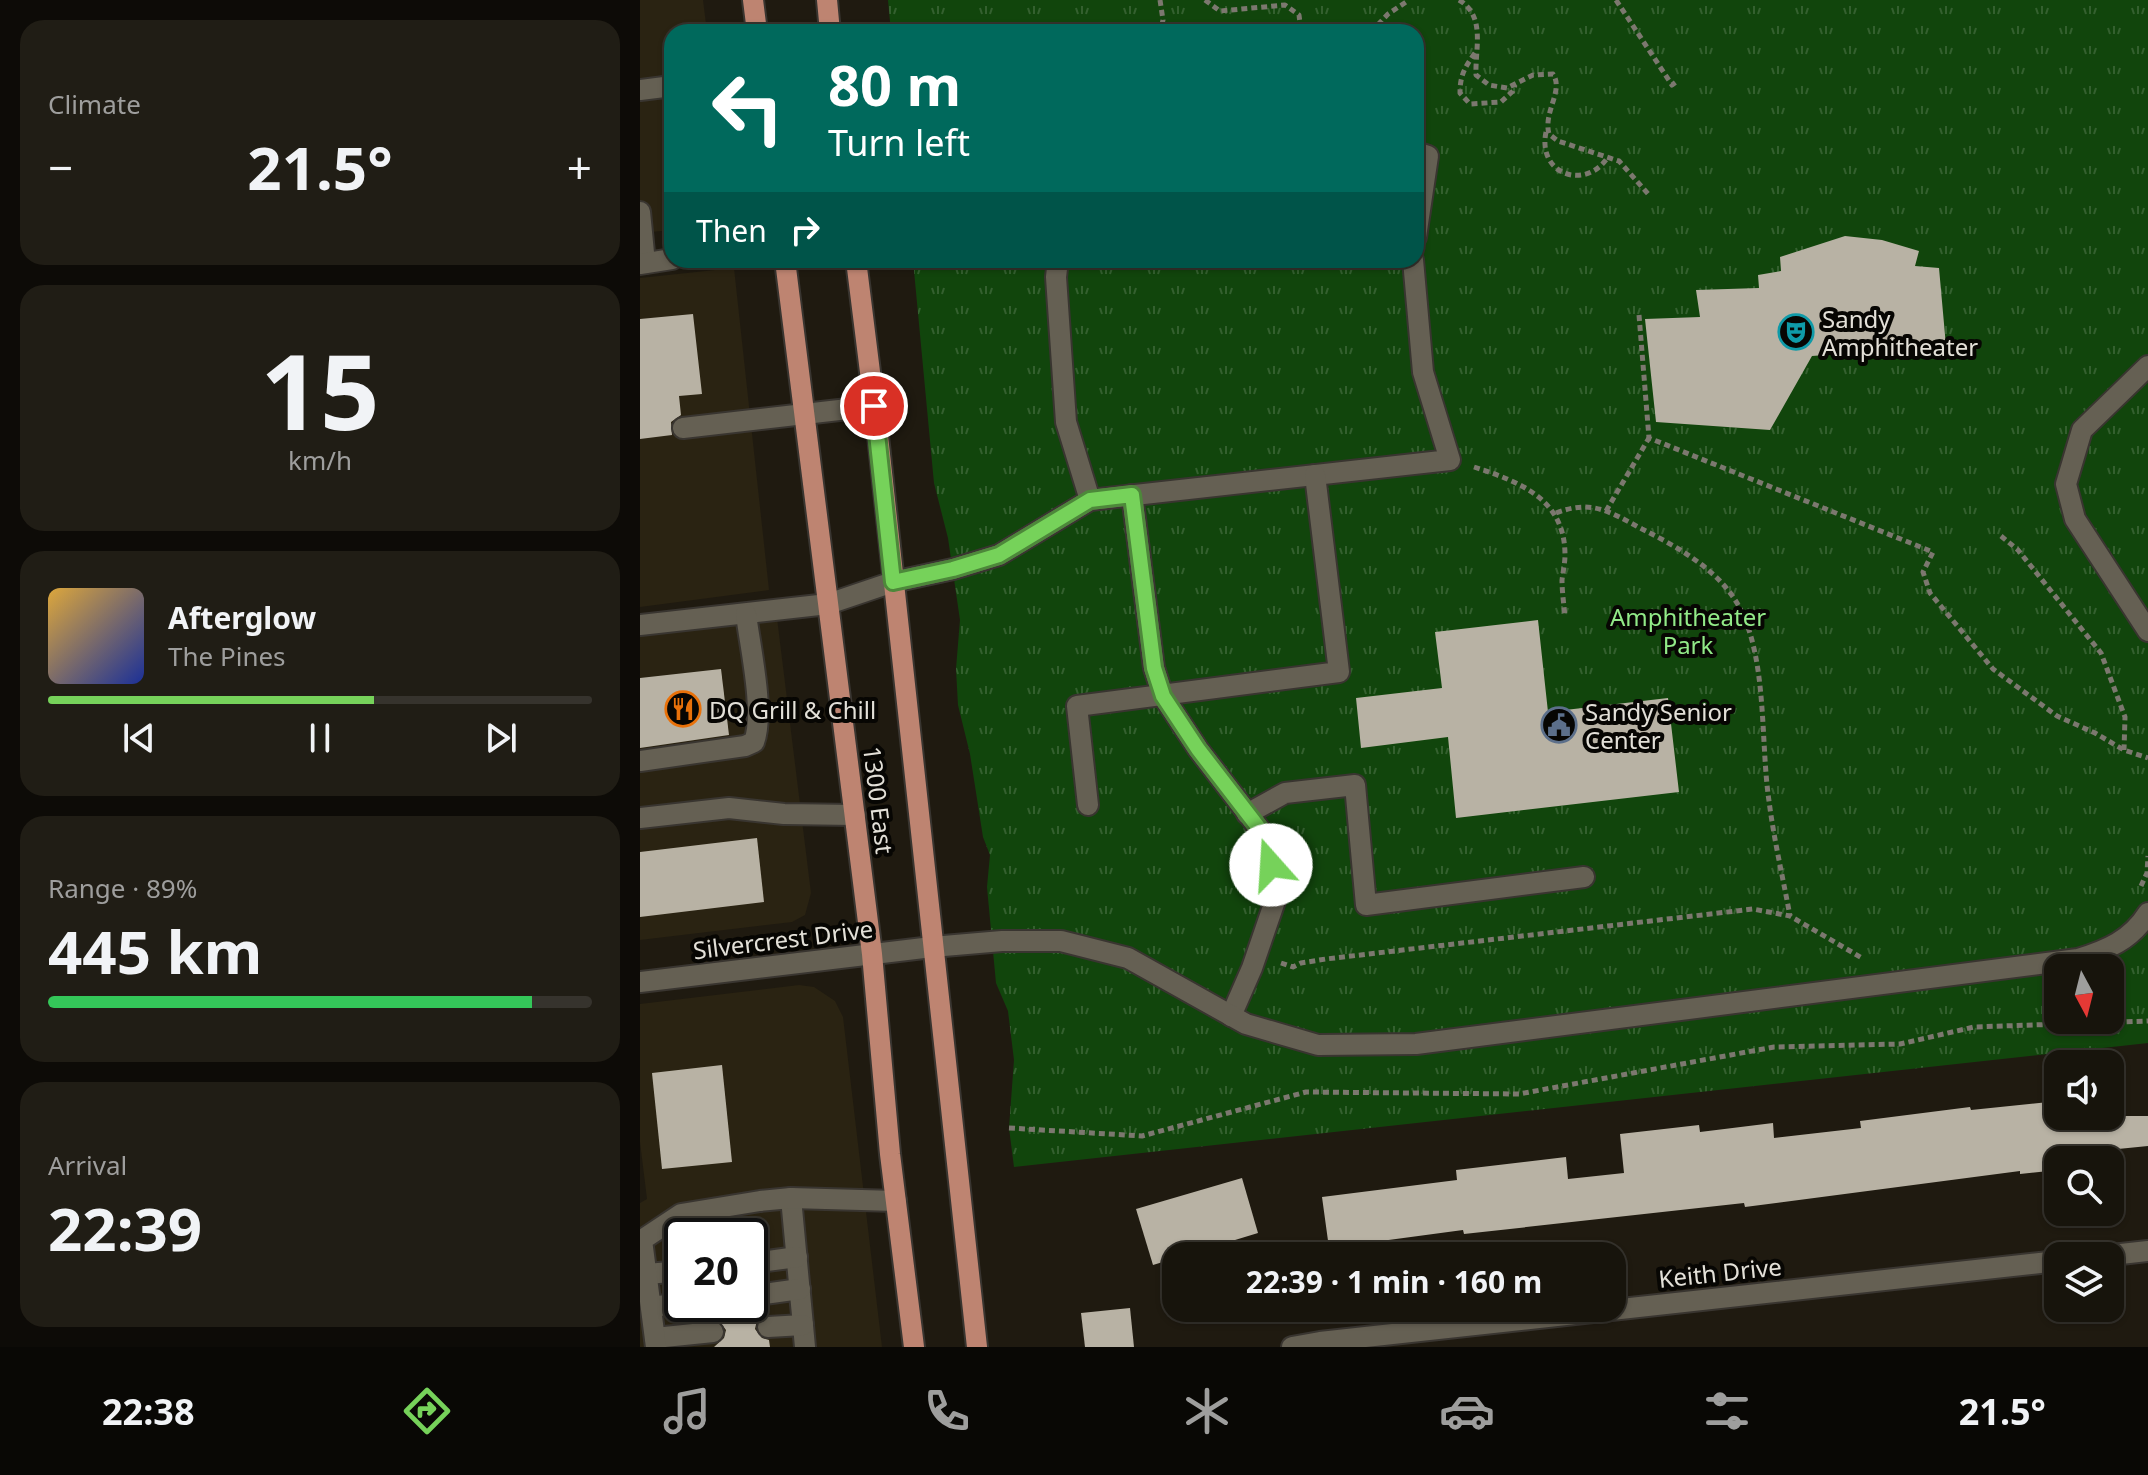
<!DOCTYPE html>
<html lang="en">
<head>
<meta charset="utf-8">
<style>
	:root { --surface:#17140c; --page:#201d15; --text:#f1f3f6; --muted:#9e9e9d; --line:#36332d; --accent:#76d25a }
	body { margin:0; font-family:"Noto Sans",sans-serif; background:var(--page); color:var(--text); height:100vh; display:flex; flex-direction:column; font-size:30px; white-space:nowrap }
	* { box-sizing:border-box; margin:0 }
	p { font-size:26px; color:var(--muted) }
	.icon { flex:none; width:44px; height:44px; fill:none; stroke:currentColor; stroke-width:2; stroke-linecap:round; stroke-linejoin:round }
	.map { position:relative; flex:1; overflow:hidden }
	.drawer { display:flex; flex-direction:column; gap:20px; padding:20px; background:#0d0b07; width:640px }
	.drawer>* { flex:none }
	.banner { position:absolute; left:24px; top:24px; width:760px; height:244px; border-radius:24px; box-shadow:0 2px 6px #0004,0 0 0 2px var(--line); background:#00695c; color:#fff; overflow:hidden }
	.needle { width:52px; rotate:173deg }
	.controls { position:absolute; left:1404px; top:954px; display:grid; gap:16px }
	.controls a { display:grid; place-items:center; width:80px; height:80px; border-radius:16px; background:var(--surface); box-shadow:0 2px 6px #0004,0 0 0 2px var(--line); font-size:40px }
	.speed { position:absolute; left:24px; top:1218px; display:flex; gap:16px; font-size:40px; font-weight:700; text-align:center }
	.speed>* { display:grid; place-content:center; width:104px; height:104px; border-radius:50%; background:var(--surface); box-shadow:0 2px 6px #0004,0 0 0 2px var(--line); line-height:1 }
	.speed .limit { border:4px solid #111; border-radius:12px; background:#fff; color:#111 }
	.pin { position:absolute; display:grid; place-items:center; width:68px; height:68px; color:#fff; margin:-34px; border:4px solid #fff; border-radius:50%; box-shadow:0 2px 8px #0007 }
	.me { position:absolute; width:88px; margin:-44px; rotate:341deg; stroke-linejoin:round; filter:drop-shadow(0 0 6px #0008) }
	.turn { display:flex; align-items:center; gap:28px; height:168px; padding:0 32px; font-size:36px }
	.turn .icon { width:104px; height:104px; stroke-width:2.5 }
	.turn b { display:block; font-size:56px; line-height:68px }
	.then { display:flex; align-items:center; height:76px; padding:0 32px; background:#0003; gap:16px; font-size:30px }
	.big { font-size:60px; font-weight:700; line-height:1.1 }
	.drawer .card { flex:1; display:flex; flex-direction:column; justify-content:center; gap:12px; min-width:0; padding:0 28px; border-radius:24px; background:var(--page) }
	.drawer .dial { align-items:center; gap:0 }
	.dial b { font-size:104px; line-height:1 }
	.song { display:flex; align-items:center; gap:24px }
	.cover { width:96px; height:96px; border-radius:12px; background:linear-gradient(135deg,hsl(40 70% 55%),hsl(230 70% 35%)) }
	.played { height:8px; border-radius:4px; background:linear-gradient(90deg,var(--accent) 60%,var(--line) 60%) }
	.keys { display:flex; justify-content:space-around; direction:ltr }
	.heat { display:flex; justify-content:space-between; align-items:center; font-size:44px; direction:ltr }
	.charge { height:12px; border-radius:6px; background:linear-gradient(90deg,#34c759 89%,var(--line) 0) }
	.trip { position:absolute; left:522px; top:1242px; width:464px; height:80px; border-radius:24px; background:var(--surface); box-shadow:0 2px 6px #0004,0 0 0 2px var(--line); font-weight:700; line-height:80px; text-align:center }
	.menu { display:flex; height:128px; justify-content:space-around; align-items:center; background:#090805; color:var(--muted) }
	.menu .icon { width:56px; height:56px }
	.menu .current { color:var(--accent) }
	.menu b { font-size:36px; color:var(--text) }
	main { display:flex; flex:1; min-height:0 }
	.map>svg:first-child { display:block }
	.built { fill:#2a2312; fill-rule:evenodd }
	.park { fill:url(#park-tufts); fill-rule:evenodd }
	.building { fill:#b8b2a4 }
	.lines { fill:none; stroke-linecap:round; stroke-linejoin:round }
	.service-casing { stroke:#393530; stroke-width:24 }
	.minor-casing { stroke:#393530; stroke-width:24 }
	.primary-casing { stroke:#393530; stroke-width:24 }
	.path { stroke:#7c786f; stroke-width:5; stroke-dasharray:6 4; stroke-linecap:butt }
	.service { stroke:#656053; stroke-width:20 }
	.minor { stroke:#656053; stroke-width:20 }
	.primary { stroke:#be8471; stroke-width:20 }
	.route-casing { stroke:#4d883a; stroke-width:20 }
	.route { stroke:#76d25a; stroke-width:14 }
	.labels { text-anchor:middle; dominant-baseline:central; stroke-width:8; stroke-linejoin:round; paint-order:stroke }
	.poi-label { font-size:24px; fill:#e3e0d8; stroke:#070603; text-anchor:start }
	.park-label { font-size:24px; fill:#92ea88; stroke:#070603 }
	.street-label { font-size:24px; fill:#e3e0d8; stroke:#070603 }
</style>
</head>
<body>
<main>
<section class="drawer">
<div class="card"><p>Climate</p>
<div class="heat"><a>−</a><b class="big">21.5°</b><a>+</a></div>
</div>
<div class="card dial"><b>15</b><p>km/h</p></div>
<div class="card">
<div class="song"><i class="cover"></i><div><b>Afterglow</b><p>The Pines</p></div></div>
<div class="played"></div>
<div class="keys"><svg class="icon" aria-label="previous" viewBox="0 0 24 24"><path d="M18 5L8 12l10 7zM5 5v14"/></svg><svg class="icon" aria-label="pause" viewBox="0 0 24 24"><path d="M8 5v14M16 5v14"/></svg><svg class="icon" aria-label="next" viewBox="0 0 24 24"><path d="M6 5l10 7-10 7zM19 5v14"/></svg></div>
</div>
<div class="card"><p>Range · 89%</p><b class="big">445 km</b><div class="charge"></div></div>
<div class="card"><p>Arrival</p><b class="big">22:39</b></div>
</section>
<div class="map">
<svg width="1508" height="1347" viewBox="0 0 1508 1347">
	<defs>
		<pattern id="park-tufts" width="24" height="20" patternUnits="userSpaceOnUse" patternTransform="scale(2)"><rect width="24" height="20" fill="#11450c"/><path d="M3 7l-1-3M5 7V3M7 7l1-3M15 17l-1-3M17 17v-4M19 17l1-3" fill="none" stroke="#34602f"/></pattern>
	</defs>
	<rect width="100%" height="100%" fill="#1f1a10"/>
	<g class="built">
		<polygon points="0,0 63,0 67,32 32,32 32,230 0,233"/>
		<polygon points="94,268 129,590 0,607 0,278"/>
		<polygon points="137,618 171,893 165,915 152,922 0,940 0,634"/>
		<path d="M159 985 174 987 195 1001 203 1017 242 1347H0V1203L7 1199 0 1142V1004ZM42 1236H110V1304H42Z"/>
	</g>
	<path class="park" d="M248 0H1508V1043L374 1167 369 1128 374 1060 368 1011 356 983 347 887 350 855 343 837 330 754 318 705 316 669 320 620 308 538 294 483 273 260H776V32H251ZM1418 968H1470V1020H1418Z"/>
	<g class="building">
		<polygon points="1205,236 1242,240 1279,251 1275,266 1299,268 1306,346 1172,356 1130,430 1016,422 1005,319 1060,317 1056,290 1119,288 1118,275 1141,271 1140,257"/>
		<polygon points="53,314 62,394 39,396 41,415 31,422 32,435 0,439 0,319"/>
		<polygon points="898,620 908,712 1028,698 1039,792 816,818 808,737 721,748 716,698 802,688 795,632"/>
		<polygon points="81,669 89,735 0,748 0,678"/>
		<polygon points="117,838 124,902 0,917 0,852"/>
		<polygon points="82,1065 92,1162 22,1169 12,1073"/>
		<polygon points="1418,1101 1418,1116 1508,1116 1508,1146 1418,1155 1418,1170 1380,1174 1380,1171 1105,1207 1104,1203 824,1234 823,1230 689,1248 682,1197 817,1180 816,1170 926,1157 928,1179 984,1173 980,1134 1059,1125 1060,1132 1133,1123 1134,1138 1221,1128 1220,1121 1330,1107 1331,1110"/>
		<polygon points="602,1178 618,1233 513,1265 496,1209"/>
		<polygon points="70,1304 116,1304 125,1307 126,1314 117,1320 115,1329 122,1338 129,1340 130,1347 74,1347 84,1338 86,1330 79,1321 71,1319"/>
		<polygon points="490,1308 494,1347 445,1347 441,1313"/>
	</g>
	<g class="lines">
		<defs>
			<g id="service">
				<polyline points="0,90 32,86"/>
				<polyline points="776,152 788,156 776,237"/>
				<polyline points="0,212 5,263"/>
				<polyline points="418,260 416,277 426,422 450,500"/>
				<polyline points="0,264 32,259"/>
				<polyline points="1508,366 1442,430 1426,484 1435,519 1508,631"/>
				<polyline points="43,428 234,406"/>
				<polyline points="492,495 514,668 523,696 558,749 625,836 637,895 612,968 591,1016"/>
				<polyline points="0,625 188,604 253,582 313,569 359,555 450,500 810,460 783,372 773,260"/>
				<path d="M0 761 105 746 114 742C125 712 110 647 106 614"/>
				<polyline points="448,805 437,706 699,672 675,475"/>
				<polyline points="607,814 645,793 715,785 726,905 944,877"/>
				<polyline points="0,818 89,808 144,814 215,815"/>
				<path d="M292 947 362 941H421L488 958 606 1024 678 1045 776 1044 1438 959C1467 950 1491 940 1508 913"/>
				<polyline points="151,1198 165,1347"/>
				<polyline points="120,1262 157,1257"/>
				<polyline points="7,1274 42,1271"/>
				<polyline points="124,1294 160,1289"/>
				<polyline points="11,1307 42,1303"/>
				<polyline points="128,1327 163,1325"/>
				<polyline points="15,1338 73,1332"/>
				<polyline points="16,1347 2,1240 41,1214 120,1201 151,1198 256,1201"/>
			</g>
			<g id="minor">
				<polyline points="0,982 292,947"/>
				<polyline points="1463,1256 1508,1251"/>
				<polyline points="652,1347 680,1342 1418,1261"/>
			</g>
			<g id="primary">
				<polyline points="113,0 117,32"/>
				<polyline points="187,0 190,32"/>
				<polyline points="145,260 232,954 250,1154 274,1347"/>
				<polyline points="216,260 238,436 337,1347"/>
			</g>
		</defs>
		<use href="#service" class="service-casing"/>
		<use href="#minor" class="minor-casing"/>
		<use href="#primary" class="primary-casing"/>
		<g class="path">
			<polyline points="520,0 523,20 520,32"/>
			<polyline points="565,0 580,11 645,5 659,15 660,23 657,32"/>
			<path d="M819 0C846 16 835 48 836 75L849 85 867 88 893 75 913 74C924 91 903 112 909 134L918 141 979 161 1009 195"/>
			<polyline points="976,0 1032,85 1036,82"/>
			<polyline points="731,32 748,14 769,0"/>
			<path d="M835 53C825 67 820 75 820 93L830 104 861 102 873 91 875 85"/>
			<path d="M906 132C897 175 946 191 968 157"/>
			<polyline points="999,315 1009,438 1293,552 1283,572 1290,593 1353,669 1417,716 1455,733 1484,750 1508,758"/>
			<path d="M834 467C880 482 925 499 925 555 925 563 923 572 922 580 922 592 924 605 925 617"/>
			<polyline points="966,511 1009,438"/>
			<path d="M916 513C952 499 970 512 1002 529 1036 546 1077 569 1097 603 1128 656 1120 740 1129 801 1134 840 1143 878 1150 916"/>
			<polyline points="1361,536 1378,550 1461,653 1485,717 1484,750"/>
			<polyline points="1501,886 1507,873 1508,856"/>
			<polyline points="641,963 653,967 661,963 686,959 1113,909 1150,916 1222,958"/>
			<polyline points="369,1128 502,1136 666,1092 879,1094 1134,1047 1260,1044 1334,1027 1508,1021"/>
		</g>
		<use href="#service" class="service"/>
		<use href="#minor" class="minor"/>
		<use href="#primary" class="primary"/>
	</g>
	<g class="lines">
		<defs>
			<polyline id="route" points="234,406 253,582 313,569 359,555 450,500 492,495 514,668 523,696 558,749 625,836 631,865"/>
		</defs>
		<use href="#route" class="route-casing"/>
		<use href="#route" class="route"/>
	</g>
	<defs>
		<symbol id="theatre-ring" viewBox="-11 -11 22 22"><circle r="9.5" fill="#070603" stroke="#0f9aa8" stroke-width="1.5"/><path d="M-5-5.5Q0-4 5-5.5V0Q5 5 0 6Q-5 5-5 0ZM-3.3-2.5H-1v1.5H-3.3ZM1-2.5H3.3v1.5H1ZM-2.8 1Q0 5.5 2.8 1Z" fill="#0f9aa8"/></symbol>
		<symbol id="restaurant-ring" viewBox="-11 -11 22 22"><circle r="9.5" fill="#070603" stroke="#e8710a" stroke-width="1.5"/><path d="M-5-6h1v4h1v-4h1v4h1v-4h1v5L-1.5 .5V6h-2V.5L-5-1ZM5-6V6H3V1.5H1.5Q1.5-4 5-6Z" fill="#e8710a"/></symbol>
		<symbol id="civic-ring" viewBox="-11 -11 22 22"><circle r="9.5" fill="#070603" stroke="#5c6f8a" stroke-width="1.5"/><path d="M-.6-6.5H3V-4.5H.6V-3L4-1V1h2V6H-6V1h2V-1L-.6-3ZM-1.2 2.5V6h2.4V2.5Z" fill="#5c6f8a"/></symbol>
	</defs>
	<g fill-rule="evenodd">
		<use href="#theatre-ring" x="1136" y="312" width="40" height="40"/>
		<use href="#restaurant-ring" x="23" y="689" width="40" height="40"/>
		<use href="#civic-ring" x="899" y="705" width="40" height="40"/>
	</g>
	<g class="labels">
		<g class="poi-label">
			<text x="1182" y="318">Sandy<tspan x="1182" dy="28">Amphitheater</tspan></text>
			<text x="69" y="709">DQ Grill &amp; Chill</text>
			<text x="945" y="711">Sandy Senior<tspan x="945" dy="28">Center</tspan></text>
		</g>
		<g class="park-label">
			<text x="1048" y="616">Amphitheater<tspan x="1048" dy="28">Park</tspan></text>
		</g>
		<g class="street-label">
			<text transform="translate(239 800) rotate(83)">1300 East</text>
			<text transform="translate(143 939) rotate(-7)">Silvercrest Drive</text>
			<text transform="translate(1080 1272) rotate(-6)">Keith Drive</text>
		</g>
	</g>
</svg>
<div class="controls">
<a><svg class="needle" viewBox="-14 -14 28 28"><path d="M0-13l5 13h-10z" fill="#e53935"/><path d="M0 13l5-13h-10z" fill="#9e9e9d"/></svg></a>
<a><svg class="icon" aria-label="sound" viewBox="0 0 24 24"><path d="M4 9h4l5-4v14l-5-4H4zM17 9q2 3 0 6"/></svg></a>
<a><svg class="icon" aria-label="search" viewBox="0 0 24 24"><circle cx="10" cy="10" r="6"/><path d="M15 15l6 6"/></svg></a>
<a><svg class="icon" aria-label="layers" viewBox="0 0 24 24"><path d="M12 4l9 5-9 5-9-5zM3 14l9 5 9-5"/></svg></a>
</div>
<div class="speed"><div class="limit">20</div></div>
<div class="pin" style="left:234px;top:406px;background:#d93025"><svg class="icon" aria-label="arrive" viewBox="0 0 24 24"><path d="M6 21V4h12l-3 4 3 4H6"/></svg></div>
<svg class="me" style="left:631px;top:865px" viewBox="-20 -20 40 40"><circle r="19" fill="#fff"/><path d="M0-13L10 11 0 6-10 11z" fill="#76d25a"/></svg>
<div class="trip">22:39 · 1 min · 160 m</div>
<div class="banner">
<div class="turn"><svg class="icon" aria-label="left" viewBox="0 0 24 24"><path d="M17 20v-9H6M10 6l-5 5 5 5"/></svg><div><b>80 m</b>Turn left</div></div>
<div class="then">Then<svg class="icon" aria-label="right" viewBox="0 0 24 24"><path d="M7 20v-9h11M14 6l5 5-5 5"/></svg></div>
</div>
</div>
</main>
<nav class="menu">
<b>22:38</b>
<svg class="icon current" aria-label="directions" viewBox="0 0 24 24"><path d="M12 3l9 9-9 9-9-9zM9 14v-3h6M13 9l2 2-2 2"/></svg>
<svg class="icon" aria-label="music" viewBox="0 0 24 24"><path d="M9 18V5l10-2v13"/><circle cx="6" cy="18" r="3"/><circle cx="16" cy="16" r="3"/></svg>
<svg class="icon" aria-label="phone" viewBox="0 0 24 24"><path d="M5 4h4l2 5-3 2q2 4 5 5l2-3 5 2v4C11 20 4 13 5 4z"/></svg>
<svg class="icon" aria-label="climate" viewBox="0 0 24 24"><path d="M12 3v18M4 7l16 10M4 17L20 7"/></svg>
<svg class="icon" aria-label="car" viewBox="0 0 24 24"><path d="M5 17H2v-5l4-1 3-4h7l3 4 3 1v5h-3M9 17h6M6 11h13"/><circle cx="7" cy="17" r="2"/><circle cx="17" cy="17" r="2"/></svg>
<svg class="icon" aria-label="filters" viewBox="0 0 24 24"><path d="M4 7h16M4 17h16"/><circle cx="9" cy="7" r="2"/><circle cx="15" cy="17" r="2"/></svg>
<b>21.5°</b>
</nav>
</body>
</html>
